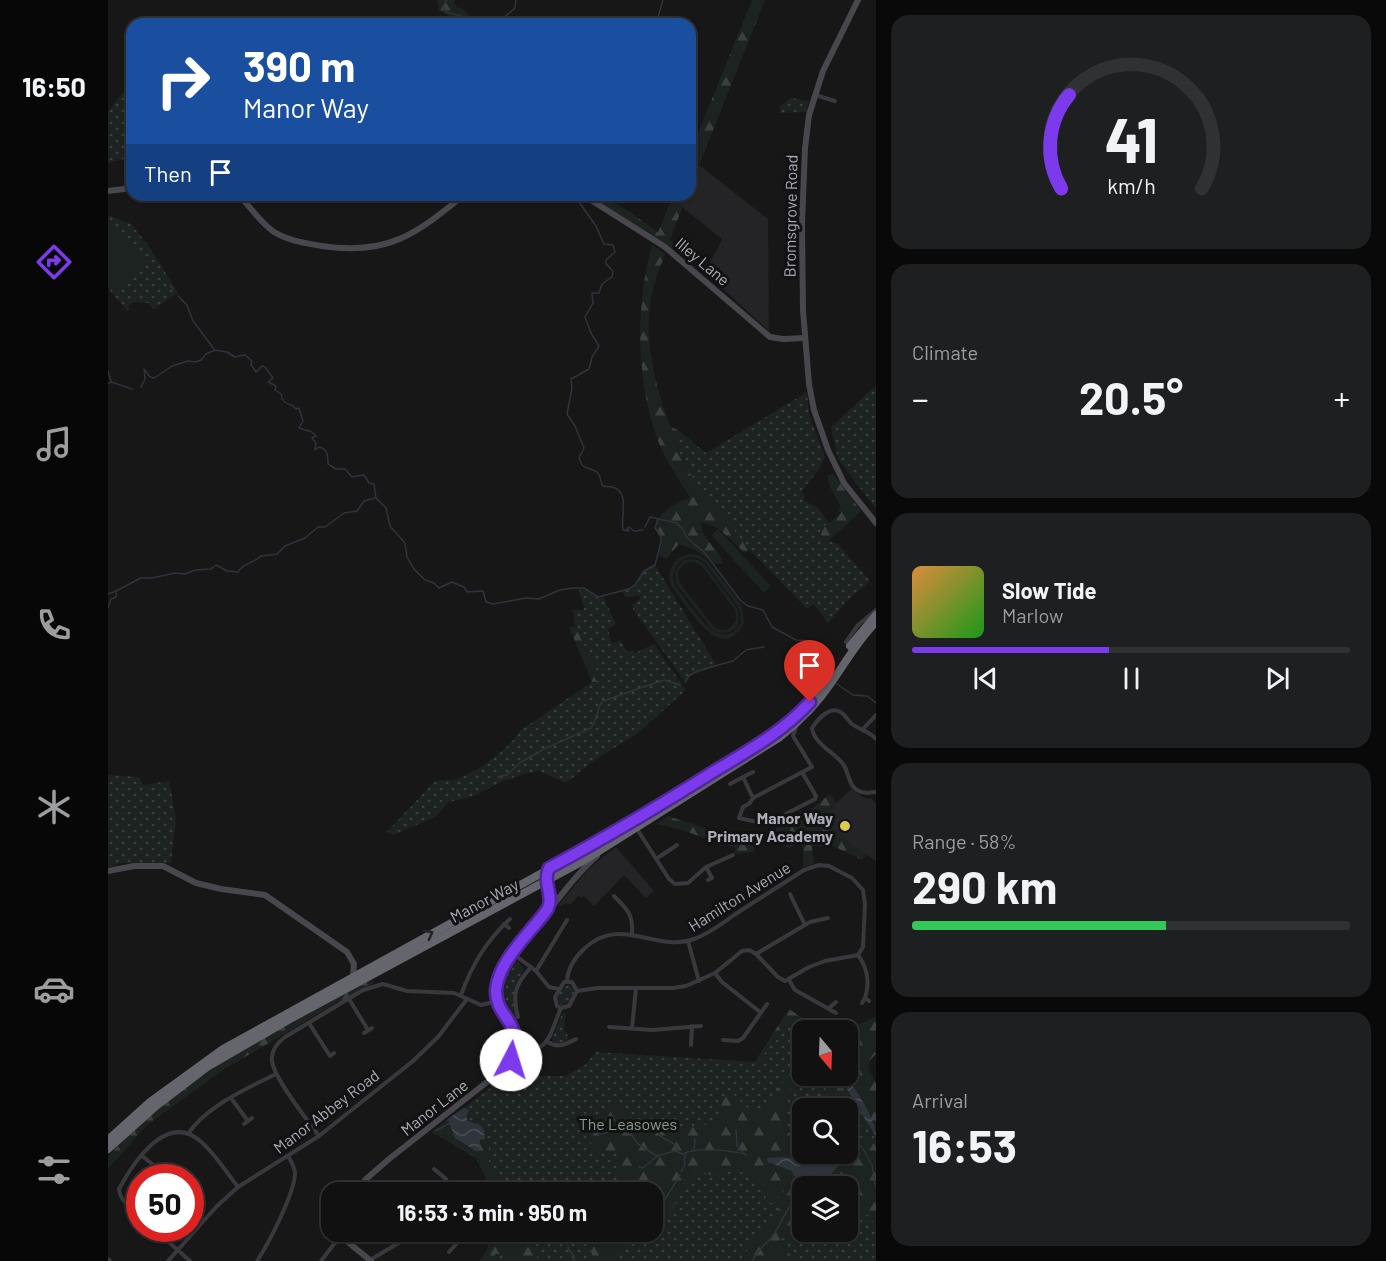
<!DOCTYPE html>
<html lang="en">
<head>
<meta charset="utf-8">
<style>
	:root { --surface:#111112; --page:#1e1f20; --text:#f1f3f6; --muted:#9c9d9f; --line:#303132; --accent:#7c3aed }
	body { margin:0; font-family:Barlow,sans-serif; background:var(--page); color:var(--text); height:100vh; display:flex; flex-direction:column; font-size:22px; white-space:nowrap }
	* { box-sizing:border-box; margin:0 }
	p { font-size:20px; color:var(--muted) }
	.icon { flex:none; width:33px; height:33px; fill:none; stroke:currentColor; stroke-width:2; stroke-linecap:round; stroke-linejoin:round }
	.map { position:relative; flex:1; overflow:hidden }
	.panel { display:flex; flex-direction:column; gap:15px; padding:15px; background:#09090a; width:510px }
	.panel>* { flex:none }
	.guide { position:absolute; left:18px; top:18px; width:570px; height:183px; border-radius:18px; box-shadow:0 2px 4px #0004,0 0 0 2px var(--line); background:#1a4fa0; color:#fff; overflow:hidden }
	.needle { width:39px; rotate:161deg }
	.buttons { position:absolute; left:684px; top:1020px; display:grid; gap:12px }
	.buttons a { display:grid; place-items:center; width:66px; height:66px; border-radius:12px; background:var(--surface); box-shadow:0 2px 4px #0004,0 0 0 2px var(--line); font-size:30px }
	.speed { position:absolute; left:18px; top:1164px; display:flex; gap:12px; font-size:30px; font-weight:700; text-align:center }
	.speed>* { display:grid; place-content:center; width:78px; height:78px; border-radius:50%; background:var(--surface); box-shadow:0 2px 4px #0004,0 0 0 2px var(--line); line-height:1 }
	.speed .limit { border:9px solid #d22; background:#fff; color:#111 }
	.pin { position:absolute; display:grid; place-items:center; width:51px; height:51px; color:#fff; margin:-62px -26px; border-radius:50% 50% 50% 0; rotate:-45deg; box-shadow:0 0 6px #0007 }
	.pin .icon { rotate:45deg }
	.me { position:absolute; width:66px; margin:-33px; rotate:5deg; stroke-linejoin:round; filter:drop-shadow(0 0 4px #0008) }
	.turn { display:flex; align-items:center; gap:21px; height:126px; padding:0 18px; font-size:27px }
	.turn .icon { width:78px; height:78px; stroke-width:2.5 }
	.turn b { display:block; font-size:42px; line-height:51px }
	.then { display:flex; align-items:center; height:57px; padding:0 18px; background:#0003; gap:12px; font-size:22px }
	.big { font-size:45px; font-weight:700; line-height:1.1 }
	.panel .tile { flex:1; display:flex; flex-direction:column; justify-content:center; gap:9px; min-width:0; padding:0 21px; border-radius:18px; background:var(--page) }
	.panel .dial { align-items:center; gap:0 }
	.dial svg { height:156px; overflow:visible; fill:none; stroke:var(--line); stroke-width:7; stroke-linecap:round; text-anchor:middle }
	.dial text { fill:var(--text); stroke:none }
	.song { display:flex; align-items:center; gap:18px }
	.cover { width:72px; height:72px; border-radius:9px; background:linear-gradient(135deg,hsl(30 70% 55%),hsl(120 70% 35%)) }
	.played { height:6px; border-radius:3px; background:linear-gradient(90deg,var(--accent) 45%,var(--line) 45%) }
	.keys { display:flex; justify-content:space-around; direction:ltr }
	.heat { display:flex; justify-content:space-between; align-items:center; font-size:33px; direction:ltr }
	.charge { height:9px; border-radius:4px; background:linear-gradient(90deg,#34c759 58%,var(--line) 0) }
	.trip { position:absolute; left:213px; top:1182px; width:342px; height:60px; border-radius:18px; background:var(--surface); box-shadow:0 2px 4px #0004,0 0 0 2px var(--line); font-weight:700; line-height:60px; text-align:center }
	main { display:flex; flex:1; min-height:0 }
	.dock { display:flex; flex-direction:column; width:108px; justify-content:space-around; align-items:center; background:#070707; color:var(--muted) }
	.dock .icon { width:42px; height:42px }
	.dock .selected { color:var(--accent) }
	.dock b { font-size:27px; color:var(--text) }
	.map>svg:first-child { display:block }
	.built { fill:#242325 }
	.grass { fill:url(#grass-dots); fill-rule:evenodd }
	.forest { fill:url(#forest-firs) }
	.pitch { fill:#1d2320; fill-rule:evenodd }
	.water { fill:url(#water-waves) }
	.lines { fill:none; stroke-linecap:round; stroke-linejoin:round }
	.stream { stroke:#2f333b; stroke-width:1.5 }
	.street { stroke:#39383d; stroke-width:4 }
	.secondary { stroke:#47474d; stroke-width:6 }
	.highway { stroke:#65656d; stroke-width:8 }
	.oneway { stroke:#232325 }
	.route-casing { stroke:#51269a; stroke-width:15 }
	.route { stroke:#7c3aed; stroke-width:10 }
	.poi-dot { fill:#dbcc4c; stroke:#121213; stroke-width:2 }
	.labels { text-anchor:middle; dominant-baseline:central; stroke-width:6; stroke-linejoin:round; paint-order:stroke }
	.street-label { font-size:16px; fill:#abacb7; stroke:#121213 }
	.poi-label { font-size:16px; font-weight:bold; fill:#abacb7; stroke:#121213; text-anchor:end }
	.park-label { font-size:16px; fill:#849f8c; stroke:#121213 }
</style>
</head>
<body>
<main>
<nav class="dock">
<b>16:50</b>
<svg class="icon selected" aria-label="directions" viewBox="0 0 24 24"><path d="M12 3l9 9-9 9-9-9zM9 14v-3h6M13 9l2 2-2 2"/></svg>
<svg class="icon" aria-label="music" viewBox="0 0 24 24"><path d="M9 18V5l10-2v13"/><circle cx="6" cy="18" r="3"/><circle cx="16" cy="16" r="3"/></svg>
<svg class="icon" aria-label="phone" viewBox="0 0 24 24"><path d="M5 4h4l2 5-3 2q2 4 5 5l2-3 5 2v4C11 20 4 13 5 4z"/></svg>
<svg class="icon" aria-label="climate" viewBox="0 0 24 24"><path d="M12 3v18M4 7l16 10M4 17L20 7"/></svg>
<svg class="icon" aria-label="car" viewBox="0 0 24 24"><path d="M5 17H2v-5l4-1 3-4h7l3 4 3 1v5h-3M9 17h6M6 11h13"/><circle cx="7" cy="17" r="2"/><circle cx="17" cy="17" r="2"/></svg>
<svg class="icon" aria-label="filters" viewBox="0 0 24 24"><path d="M4 7h16M4 17h16"/><circle cx="9" cy="7" r="2"/><circle cx="15" cy="17" r="2"/></svg>
</nav>
<div class="map">
<svg width="768" height="1261" viewBox="0 0 768 1261">
	<defs>
		<pattern id="grass-dots" width="8" height="8" patternUnits="userSpaceOnUse" patternTransform="scale(1.5)"><rect width="8" height="8" fill="#1d2320"/><path d="M2 2h.1M6 6h.1" fill="none" stroke="#3b403e" stroke-width="1.8" stroke-linecap="round"/></pattern>
		<pattern id="forest-firs" width="22" height="20" patternUnits="userSpaceOnUse" patternTransform="scale(1.5)"><rect width="22" height="20" fill="#1d2320"/><path d="M5 1l3.5 6h-7zM16 11l3.5 6h-7z" fill="#3b403e"/></pattern>
		<pattern id="water-waves" width="16" height="10" patternUnits="userSpaceOnUse" patternTransform="scale(1.5)"><rect width="16" height="10" fill="#2f333b"/><path d="M0 5q4-4 8 0t8 0" fill="none" stroke="#4a4e55"/></pattern>
	</defs>
	<rect width="100%" height="100%" fill="#171718"/>
	<g class="built">
		<polygon points="591,165 660,219 661,331 597,272 614,239 574,207 579,195 582,195 582,188"/>
		<polygon points="743,789 756,798 764,799 768,804 768,861 754,852 700,834 718,813"/>
		<polygon points="508,847 546,891 538,898 516,875 486,906 476,896 473,898 471,895 462,905 459,903 450,906 481,868"/>
	</g>
	<g class="grass">
		<polygon points="24,80 24,157 0,163 0,112"/>
		<polygon points="683,98 701,101 698,112 672,113 672,106"/>
		<polygon points="0,215 23,224 42,248 70,293 46,309 40,303 25,302 21,305 20,312 0,288"/>
		<polygon points="768,385 768,509 730,459 723,427"/>
		<polygon points="699,392 701,414 717,457 711,469 693,492 697,496 695,500 710,508 720,522 712,532 714,539 730,544 762,581 741,599 720,623 706,604 699,609 635,543 580,471 566,440 570,430 598,453"/>
		<polygon points="547,565 609,666 581,676 577,682 525,609 524,605 532,599 533,595 518,597 514,591 527,585 536,571"/>
		<path d="M476 588 488 596H495L508 624 500 630 504 644 513 640 519 652 525 650 527 653 546 644 578 690 529 734 488 759 462 780 456 782 431 771 420 773 395 781 366 796 341 802 327 817 286 835 279 832 326 782C334 778 342 782 349 779 372 770 399 751 413 730L484 682 493 680 467 627 465 610H476L471 589Z"/>
		<polygon points="0,775 31,777 35,785 61,781 68,818 63,863 15,863 0,867"/>
		<path d="M405 959 414 966 416 970C401 994 404 1006 413 1032L410 1033C406 1024 401 1017 396 1008 387 992 395 973 405 959Z"/>
		<polygon points="461,984 466,990 465,996 461,1004 453,1005 449,999 452,990"/>
		<path d="M681 1009 711 1030H694V1076H740L739 1030 768 1017V1054L762 1060 760 1068 768 1083V1261H372L380 1248 382 1232H544V1192H384L368 1158 324 1132 398 1076 416 1073 435 1076H457L477 1065 488 1052 647 1062ZM694 1108H740V1154H694ZM694 1186H740V1232H694Z"/>
		<polygon points="458,1013 456,1029 460,1036 459,1042 451,1045 446,1043 444,1039 454,1014"/>
	</g>
	<g class="forest">
		<polygon points="329,0 346,0 348,7 355,9 368,24 354,24 331,10"/>
		<polygon points="644,0 657,0 582,188 582,153"/>
		<path d="M477 195C504 195 528 217 550 232L565 195H579L562 240 568 246 563 249Z"/>
		<path d="M544 245 557 254C553 265 548 277 545 289 534 333 546 386 563 427L570 430 566 441 580 471 642 550 637 553 610 528 593 522C594 542 610 546 615 563L608 564 587 550 571 544 558 559 551 555 553 537 547 528C552 510 566 504 582 498 572 480 557 461 550 441 528 381 527 307 544 245Z"/>
		<path d="M725 474 753 511 720 541 714 539 712 532 720 522 721 523 733 513 730 510 733 508C729 496 720 489 720 476Z"/>
		<polygon points="461,627 467,627 494,680 484,682"/>
		<path d="M722 794 728 803 714 818 758 855 754 860 725 846H704L706 864 695 867V849L692 841 680 849 673 840 648 845 646 852 628 854 626 852 628 848C601 841 575 828 548 824L560 816 609 832 647 839 701 811Z"/>
		<path d="M264 979 266 983 227 1004 115 1070 39 1125 0 1169V1156C35 1121 73 1089 114 1062 161 1031 214 1006 264 979Z"/>
		<polygon points="681,1009 711,1030 698,1030 686,1022 671,1035 650,1062 647,1062"/>
		<polygon points="768,1017 768,1054 762,1060 760,1068 768,1083 768,1127 738,1076 739,1030"/>
		<path d="M694 1059 696 1076 680 1091 673 1103C683 1110 676 1116 679 1125 682 1139 690 1141 683 1157H675L660 1162C674 1166 688 1171 694 1185L683 1207 690 1204 694 1198V1231L671 1240 687 1261H631L671 1209 678 1195 675 1191 671 1194 667 1203H658L656 1183 636 1173 623 1171 603 1175 588 1171 577 1183 564 1210 545 1228 544 1192C528 1192 518 1183 508 1171L510 1153 491 1154 482 1142 489 1124 503 1102 529 1122 563 1128 577 1127 603 1124 612 1116 614 1101 623 1092 644 1112 654 1108Z"/>
		<polygon points="713,1076 728,1076 757,1126 740,1124 740,1108 728,1108 718,1090"/>
		<polygon points="340,1119 347,1138 357,1144 371,1143 372,1140 377,1139 381,1148 381,1162 394,1192 384,1192 368,1157 324,1132"/>
		<path d="M757 1136 763 1138 768 1147V1228L761 1214 744 1221 740 1202C751 1190 757 1188 747 1171L740 1180 745 1189 740 1195V1186H706C726 1172 742 1156 757 1136Z"/>
		<polygon points="382,1232 423,1232 431,1253 427,1261 406,1261 397,1253 387,1254 385,1261 372,1261 380,1248"/>
		<polygon points="508,1232 539,1232 515,1248 504,1261 486,1261 481,1245 487,1236"/>
	</g>
	<g class="pitch">
		<polygon points="2,219 39,264 7,290 0,282 0,221"/>
		<polygon points="610,529 663,586 656,593 603,535"/>
		<path d="M582 554 591 555 600 561 634 606 636 623C613 667 579 606 564 587 557 571 566 557 582 554ZM582 557 590 558 597 563 631 608 633 622C612 660 580 601 567 585 562 572 569 560 582 557Z"/>
		<path d="M582 559 590 560 596 564 630 609 631 622 628 628 621 632 611 633 604 629 568 584 567 571 576 560ZM582 562 589 563 594 566 627 610 628 621 620 630H612L606 627 571 582 570 571 577 563Z"/>
	</g>
	<g class="water">
		<path d="M731 1076H738C748 1091 768 1118 768 1137Z"/>
		<polygon points="355,1108 361,1110 358,1116 360,1121 373,1126 376,1132 377,1139 372,1140 370,1152 347,1138 340,1119"/>
		<path d="M740 1128 751 1138 750 1146C745 1151 737 1156 733 1162 722 1176 714 1186 694 1186 694 1198 694 1203 682 1207L694 1185 693 1181 685 1175 684 1171 660 1162 659 1158 675 1157 688 1159 702 1154H740Z"/>
	</g>
	<g class="lines">
		<g class="stream">
			<polyline points="339,0 335,6 338,12 356,17 360,24"/>
			<polyline points="388,24 407,8 408,0"/>
			<polyline points="548,24 555,0"/>
			<path d="M466 195 488 226 496 244 505 245 507 252 498 260V264L505 271 504 277 494 284 491 293H484L485 303 477 317 483 333 491 346 484 357 481 369 463 379 464 388 459 414 467 426 476 448 471 458 474 465C480 470 490 469 492 477 493 480 493 484 495 486 498 487 501 486 504 487 523 491 512 518 515 530L521 531 519 529 521 527 526 531 535 530"/>
			<polyline points="62,285 65,289"/>
			<polyline points="70,296 79,305 85,321 106,349"/>
			<polyline points="0,371 3,381"/>
			<polyline points="0,384 3,382 24,389"/>
			<path d="M33 387 37 379 36 369 42 377 46 378 64 366 80 361 88 362 93 360 98 354 107 350 119 352 127 357 137 355 144 361 143 364 148 372 154 366 157 367 165 378 160 382 168 386 167 390 173 394C174 401 177 404 184 405L188 409 191 408 195 421 191 428 204 432 208 436 204 438 208 443 207 450 211 447C220 449 220 456 220 464L228 469H237L244 477 256 475 261 483 266 484 268 498 278 508 282 526 297 543 299 557 306 569 317 580 326 583 331 588 344 582 356 587 359 592 375 591 378 602 385 604 418 598 431 599 452 590 465 588H476L490 597 521 589 527 585 536 571 547 565 553 542V537L547 528 550 519"/>
			<polyline points="537,527 542,517 569,523 576,531 578,537 596,552 632,600 640,606 655,610 664,627 688,640 703,641 706,653 705,663 715,671"/>
			<polyline points="0,594 8,591"/>
			<path d="M0 608 3 599 8 597V591L33 578H44L67 573 77 574 87 570 103 569 108 565 119 571 130 572C135 563 146 563 153 556L169 554 177 546 197 538 210 527H217L236 513 249 511 256 501 267 498"/>
			<polyline points="577,682 581,676 589,671 625,661 638,650 656,647"/>
			<polyline points="729,684 745,695 759,696 768,703"/>
			<path d="M390 777 399 775 413 762 436 749 483 728C490 720 488 708 495 701L556 680 572 685"/>
			<polyline points="628,1130 629,1146 636,1153"/>
			<polyline points="327,1131 342,1123"/>
			<polyline points="551,1133 552,1136 568,1145 570,1151"/>
			<path d="M490 1134 511 1131 523 1134 530 1144 549 1156 567 1151 575 1154C587 1147 626 1150 639 1155"/>
			<polyline points="751,1144 754,1147"/>
			<polyline points="755,1149 764,1165 767,1185"/>
			<polyline points="586,1150 587,1139"/>
			<polyline points="531,1167 535,1168 549,1156"/>
			<polyline points="573,1172 577,1164 576,1159 578,1154"/>
			<polyline points="548,1214 572,1175"/>
			<polyline points="456,1232 461,1250 466,1256 466,1261"/>
			<path d="M644 1261C648 1252 655 1247 662 1239 671 1230 674 1216 682 1207"/>
		</g>
		<g class="street">
			<polyline points="707,95 727,101"/>
			<polyline points="738,642 750,625 768,610"/>
			<polyline points="755,729 768,715"/>
			<polyline points="645,772 635,777 645,798 704,767 685,736 688,727"/>
			<polyline points="622,784 635,777"/>
			<path d="M768 792C761 793 755 794 749 790 740 785 741 772 735 764 726 752 706 744 704 728 710 719 723 704 734 713 738 716 740 721 744 724 752 730 761 731 768 739"/>
			<polyline points="645,798 642,803 635,807 631,818 658,824 707,799 708,796 694,772"/>
			<polyline points="529,829 561,879 567,884 580,883 598,867 625,855"/>
			<polyline points="548,859 569,845"/>
			<polyline points="598,867 604,878 600,880"/>
			<polyline points="682,894 697,925"/>
			<path d="M506 896C520 910 525 914 524 934"/>
			<polyline points="396,924 401,928"/>
			<polyline points="580,941 591,981"/>
			<polyline points="404,953 428,971 441,987 450,989"/>
			<path d="M750 955C760 969 762 982 757 998"/>
			<polyline points="428,971 459,920"/>
			<polyline points="607,973 614,982 652,1012"/>
			<polyline points="681,980 687,990 728,1013"/>
			<path d="M459 981C460 968 466 958 476 949 512 914 547 953 586 939 600 934 614 924 626 915 649 900 673 885 696 870L711 865 721 866 744 878 755 890 757 904 755 947 750 955 717 961 701 967 677 981 670 977 648 954"/>
			<polygon points="456,982 464,982 469,991 461,1006 453,1008 449,1006 447,997"/>
			<polyline points="469,991 489,988 565,988 578,986 607,973 634,951 641,950 648,954 702,922 720,918"/>
			<path d="M353 995C364 965 378 941 402 919"/>
			<polyline points="241,999 260,1030"/>
			<polyline points="754,1003 757,998 761,1001"/>
			<polyline points="721,1008 728,1002"/>
			<path d="M410 1017C404 994 407 985 423 967"/>
			<polyline points="201,1023 222,1056 226,1053"/>
			<polyline points="501,1027 544,1030 593,1026"/>
			<polyline points="524,1028 528,988"/>
			<polyline points="256,1033 264,1028"/>
			<polyline points="615,1040 630,1041 635,1038 659,1004"/>
			<path d="M438 1041C450 1049 456 1045 468 1039"/>
			<polyline points="583,1045 584,1026"/>
			<path d="M406 1049C442 1056 441 1035 453 1008"/>
			<polyline points="123,1098 140,1121"/>
			<polyline points="136,1124 144,1118"/>
			<path d="M80 1134C98 1106 140 1088 168 1074"/>
			<path d="M211 1136C200 1121 164 1076 164 1060 163 1050 169 1043 177 1037L255 990 275 984 299 991 346 993 373 1005 390 1001"/>
			<polyline points="34,1156 62,1178"/>
			<polyline points="326,1169 338,1179 344,1192"/>
			<polyline points="68,1178 69,1176"/>
			<path d="M32 1216C23 1208 12 1201 11 1189 25 1163 57 1113 91 1140 106 1152 118 1172 130 1187"/>
			<polyline points="45,1228 82,1261"/>
			<polyline points="341,1252 351,1241 344,1232"/>
			<polyline points="0,1259 2,1261"/>
			<polyline points="262,1260 309,1232"/>
			<polyline points="60,1261 108,1207 130,1187 211,1136 305,1061 330,1037 359,999"/>
			<path d="M149 1261C161 1243 186 1194 187 1174 187 1167 183 1161 180 1156"/>
			<polyline points="213,1261 226,1244 237,1236"/>
		</g>
		<g class="secondary">
			<polyline points="750,0 715,71 701,115 697,148 694,224 695,310 701,384 706,410 720,450 736,483 768,523"/>
			<polyline points="0,191 16,189 24,185"/>
			<path d="M131 195C143 208 152 222 166 232 181 241 197 243 214 246 280 256 308 234 356 195"/>
			<polyline points="475,195 557,247 662,337 675,339 697,338"/>
			<polyline points="0,871 26,866 55,866 88,883 113,889 157,895 239,952 246,964 245,976"/>
			<path d="M439 909C446 894 434 883 441 868"/>
			<path d="M248 1192 258 1179 281 1159 393 1071C406 1060 412 1041 404 1025 397 1012 386 1004 389 988 394 954 425 928 446 904 460 887 472 870 489 856"/>
			<polyline points="237,1232 241,1243 263,1261"/>
		</g>
		<g class="highway">
			<polyline points="742,646 768,615"/>
			<polyline points="0,1140 42,1102 115,1049 521,825 642,749 688,716 718,681"/>
			<path d="M0 1149 48 1106 99 1067 182 1019 475 861 672 737C692 721 709 704 723 683 738 662 750 640 768 622"/>
		</g>
	</g>
	<defs><path id="oneway-chevron" d="M-2-3.5L2.5 0L-2 3.5" fill="none" stroke-width="1.6" stroke-linecap="round" stroke-linejoin="round" transform="scale(1.5)"/></defs>
	<use class="oneway" href="#oneway-chevron" transform="translate(321 934) rotate(-28)"/>
	<g class="lines">
		<defs>
			<path id="route" d="M403 1060C418 1021 387 1019 388 990 390 966 411 944 425 927 430 921 436 915 440 908 446 894 434 883 441 868 497 838 551 806 605 772 638 752 675 732 702 702"/>
		</defs>
		<use href="#route" class="route-casing"/>
		<use href="#route" class="route"/>
	</g>
	<circle class="poi-dot" cx="737" cy="826" r="6"/>
	<g class="labels">
		<g class="street-label">
			<text transform="translate(682 216) rotate(-89)">Bromsgrove Road</text>
			<text transform="translate(595 261) rotate(40)">Illey Lane</text>
			<text transform="translate(631 896) rotate(-32)">Hamilton Avenue</text>
			<text transform="translate(376 900) rotate(-28)">Manor Way</text>
			<text transform="translate(326 1107) rotate(-38)">Manor Lane</text>
			<text transform="translate(218 1111) rotate(-37)">Manor Abbey Road</text>
		</g>
		<g class="poi-label">
			<text x="725" y="817">Manor Way<tspan x="725" dy="18">Primary Academy</tspan></text>
		</g>
		<g class="park-label">
			<text x="520" y="1123">The Leasowes</text>
		</g>
	</g>
</svg>
<div class="buttons">
<a><svg class="needle" viewBox="-14 -14 28 28"><path d="M0-13l5 13h-10z" fill="#e53935"/><path d="M0 13l5-13h-10z" fill="#9c9d9f"/></svg></a>
<a><svg class="icon" aria-label="search" viewBox="0 0 24 24"><circle cx="10" cy="10" r="6"/><path d="M15 15l6 6"/></svg></a>
<a><svg class="icon" aria-label="layers" viewBox="0 0 24 24"><path d="M12 4l9 5-9 5-9-5zM3 14l9 5 9-5"/></svg></a>
</div>
<div class="speed"><div class="limit">50</div></div>
<div class="pin" style="left:702px;top:702px;background:#d93025"><svg class="icon" aria-label="arrive" viewBox="0 0 24 24"><path d="M6 21V4h12l-3 4 3 4H6"/></svg></div>
<svg class="me" style="left:403px;top:1060px" viewBox="-20 -20 40 40"><circle r="19" fill="#fff"/><path d="M0-13L10 11 0 6-10 11z" fill="#7c3aed"/></svg>
<div class="trip">16:53 · 3 min · 950 m</div>
<div class="guide">
<div class="turn"><svg class="icon" aria-label="right" viewBox="0 0 24 24"><path d="M7 20v-9h11M14 6l5 5-5 5"/></svg><div><b>390 m</b>Manor Way</div></div>
<div class="then">Then<svg class="icon" aria-label="arrive" viewBox="0 0 24 24"><path d="M6 21V4h12l-3 4 3 4H6"/></svg></div>
</div>
</div>
<section class="panel">
<div class="tile dial"><svg viewBox="0 0 100 80">
<path d="M14 69A42 42 0 1 1 86 69"/>
<path d="M14 69A42 42 0 0 1 18 21" stroke="#7c3aed"/>
<text x="50" y="56" font-size="32" font-weight="700">41</text>
<text x="50" y="72" font-size="11">km/h</text>
</svg></div>
<div class="tile"><p>Climate</p>
<div class="heat"><a>−</a><b class="big">20.5°</b><a>+</a></div>
</div>
<div class="tile">
<div class="song"><i class="cover"></i><div><b>Slow Tide</b><p>Marlow</p></div></div>
<div class="played"></div>
<div class="keys"><svg class="icon" aria-label="previous" viewBox="0 0 24 24"><path d="M18 5L8 12l10 7zM5 5v14"/></svg><svg class="icon" aria-label="pause" viewBox="0 0 24 24"><path d="M8 5v14M16 5v14"/></svg><svg class="icon" aria-label="next" viewBox="0 0 24 24"><path d="M6 5l10 7-10 7zM19 5v14"/></svg></div>
</div>
<div class="tile"><p>Range · 58%</p><b class="big">290 km</b><div class="charge"></div></div>
<div class="tile"><p>Arrival</p><b class="big">16:53</b></div>
</section>
</main>
</body>
</html>
